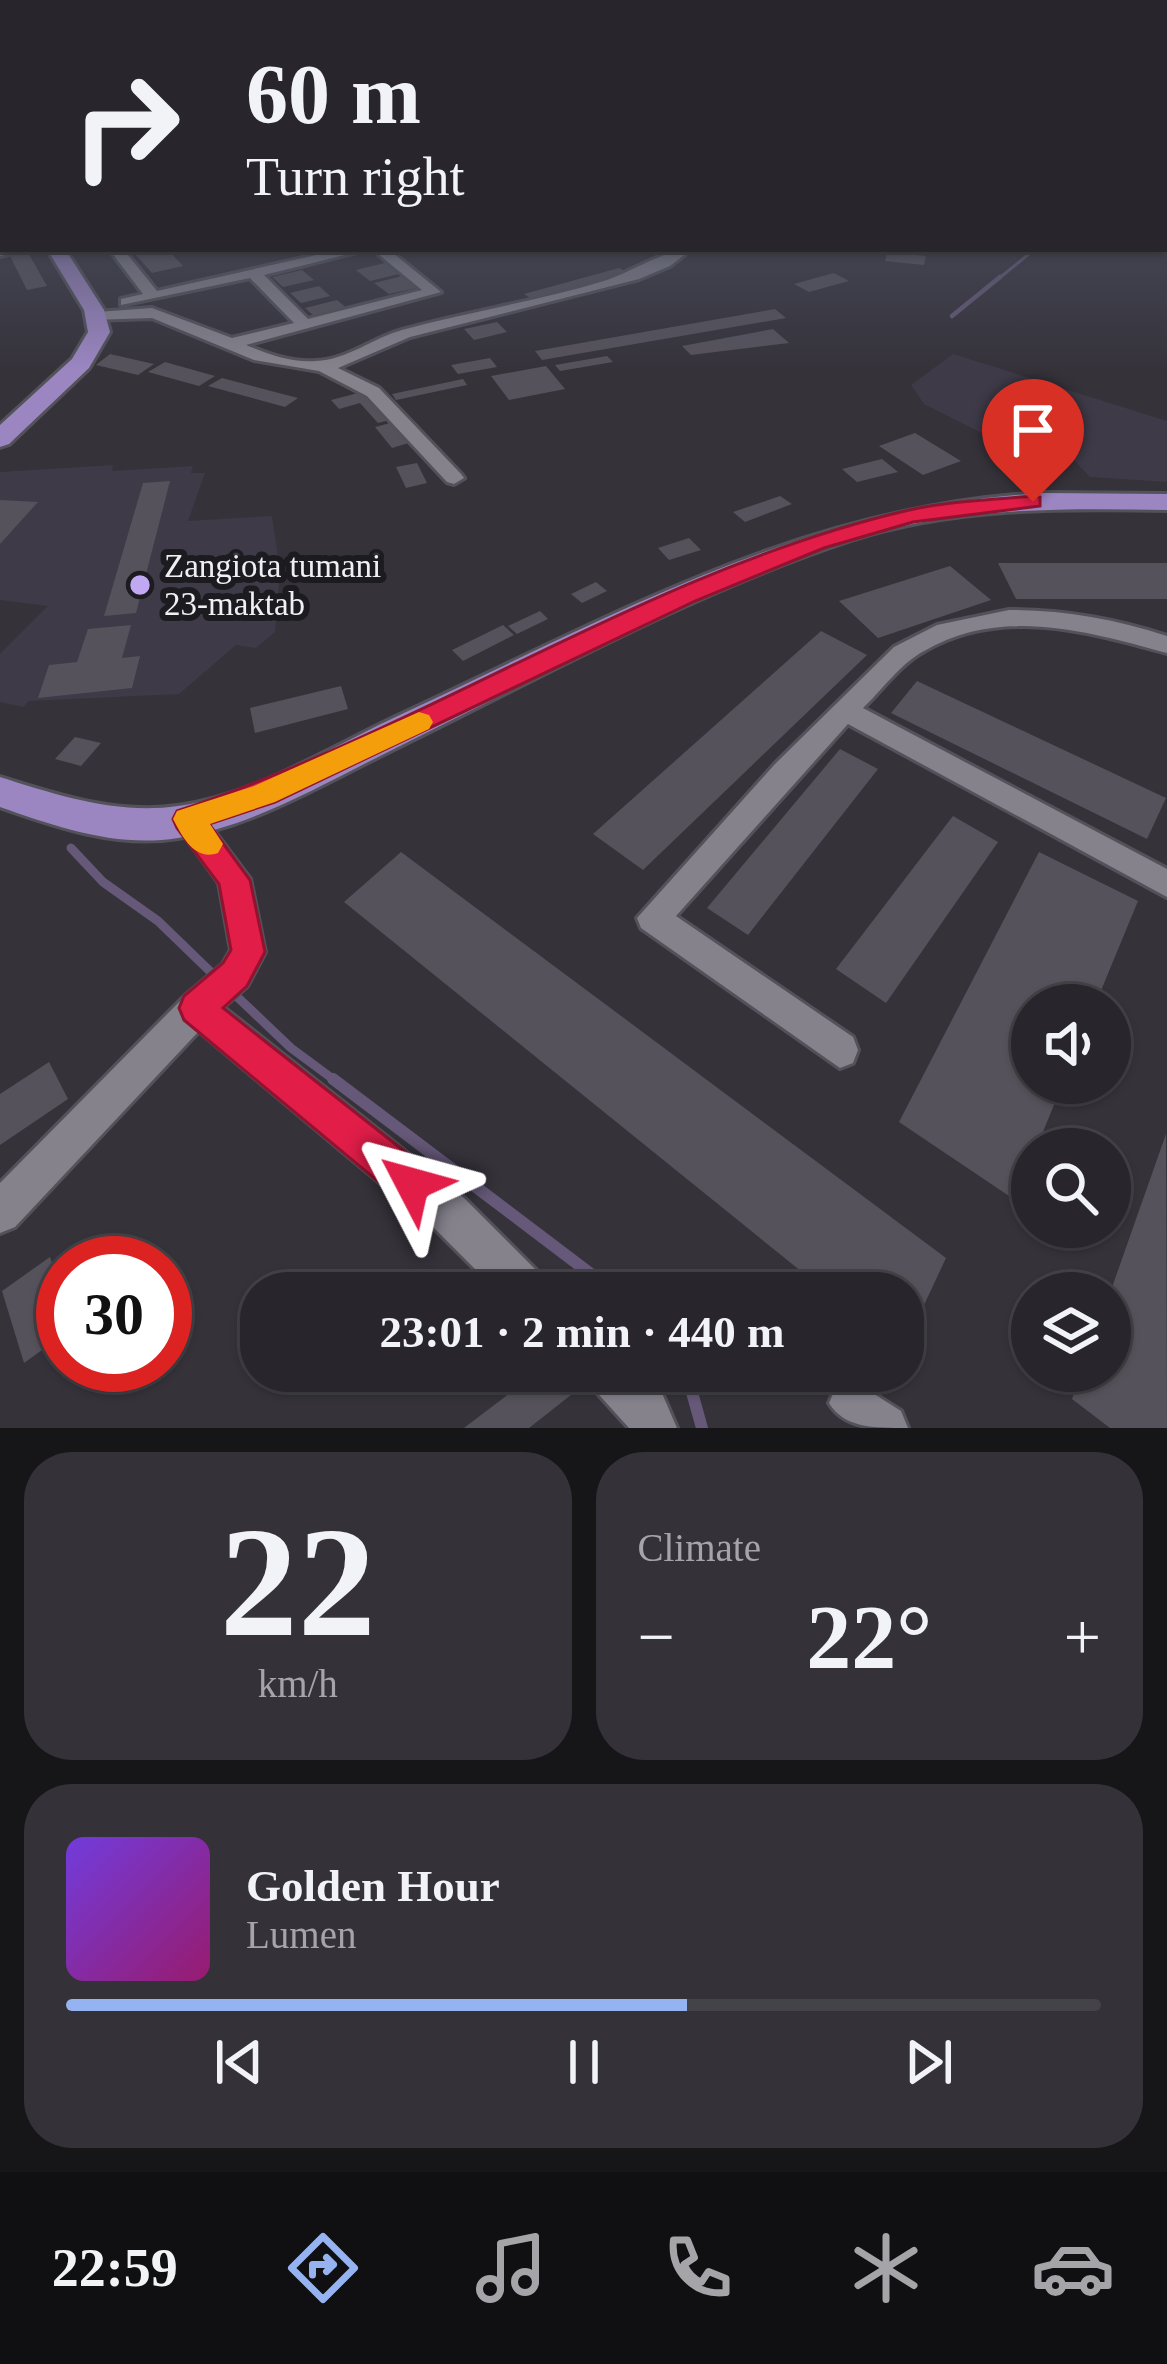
<!DOCTYPE html>
<html lang="en">
<head>
<meta charset="utf-8">
<style>
	:root { --surface:#28262c; --page:#343238; --text:#f1f3f6; --muted:#a5a5a9; --line:#444348; --accent:#95b2f1 }
	body { margin:0; font-family:Georgia,serif; background:var(--page); color:var(--text); height:100vh; display:flex; flex-direction:column; font-size:45px; white-space:nowrap }
	* { box-sizing:border-box; margin:0 }
	p { font-size:39px; color:var(--muted) }
	.icon { flex:none; width:66px; height:66px; fill:none; stroke:currentColor; stroke-width:2; stroke-linecap:round; stroke-linejoin:round }
	.map { position:relative; height:1428px; overflow:hidden }
	.sheet { display:flex; flex-direction:column; gap:24px; padding:24px; background:#161518; flex:1 }
	.sheet>* { flex:none }
	.top-card { position:absolute; left:0px; top:0px; width:1167px; height:252px; box-shadow:0 3px 9px #0004,0 0 0 3px var(--line); background:#28262c; color:var(--text); overflow:hidden }
	.buttons { position:absolute; left:1011px; top:984px; display:grid; gap:24px }
	.buttons a { display:grid; place-items:center; width:120px; height:120px; border-radius:50%; background:var(--surface); box-shadow:0 3px 9px #0004,0 0 0 3px var(--line); font-size:60px }
	.speed { position:absolute; left:36px; top:1236px; display:flex; gap:24px; font-size:60px; font-weight:700; text-align:center }
	.speed>* { display:grid; place-content:center; width:156px; height:156px; border-radius:50%; background:var(--surface); box-shadow:0 3px 9px #0004,0 0 0 3px var(--line); line-height:1 }
	.speed .limit { border:18px solid #d22; background:#fff; color:#111 }
	.pin { position:absolute; display:grid; place-items:center; width:102px; height:102px; color:#fff; margin:-123px -51px; border-radius:50% 50% 50% 0; rotate:-45deg; box-shadow:0 0 12px #0007 }
	.pin .icon { rotate:45deg }
	.me { position:absolute; width:132px; margin:-66px; rotate:309deg; stroke-linejoin:round; filter:drop-shadow(0 0 9px #0008) }
	.turn { display:flex; align-items:center; gap:42px; height:252px; padding:0 48px; font-size:54px }
	.turn .icon { width:156px; height:156px; stroke-width:2.5 }
	.turn b { display:block; font-size:84px; line-height:102px }
	.big { font-size:90px; font-weight:800; line-height:1.1 }
	.sheet .card { flex:1; display:flex; flex-direction:column; justify-content:center; gap:18px; min-width:0; padding:0 42px; border-radius:48px; background:var(--page) }
	.sheet .dial { align-items:center; gap:0 }
	.dial b { font-size:156px; line-height:1 }
	.song { display:flex; align-items:center; gap:36px }
	.cover { width:144px; height:144px; border-radius:18px; background:linear-gradient(135deg,hsl(260 70% 55%),hsl(320 70% 35%)) }
	.played { height:12px; border-radius:6px; background:linear-gradient(90deg,var(--accent) 60%,var(--line) 60%) }
	.keys { display:flex; justify-content:space-around; direction:ltr }
	.heat { display:flex; justify-content:space-between; align-items:center; font-size:66px; direction:ltr }
	.sheet .tiles { flex:1; display:grid; gap:24px; grid-template-columns:1fr 1fr }
	.card:last-child { grid-column:span 2 }
	.trip { position:absolute; left:240px; top:1272px; width:684px; height:120px; border-radius:48px; background:var(--surface); box-shadow:0 3px 9px #0004,0 0 0 3px var(--line); font-weight:800; line-height:120px; text-align:center }
	.tabs { display:flex; height:192px; justify-content:space-around; align-items:center; background:#100f12; color:var(--muted) }
	.tabs .icon { width:84px; height:84px }
	.tabs .on { color:var(--accent) }
	.tabs b { font-size:54px; color:var(--text) }
	.map>svg:first-child { display:block }
	.built { fill:#3e3a48 }
	.lines { fill:none; stroke-linecap:round; stroke-linejoin:round }
	.stream-far3 { stroke:#655878; stroke-width:3 }
	.stream-far2 { stroke:#655878; stroke-width:4.5 }
	.stream-far1 { stroke:#655878; stroke-width:9 }
	.stream { stroke:#655878; stroke-width:12 }
	.building { fill:#55525b }
	.minor-casing { stroke:#535159; stroke-width:6 }
	.major-casing { stroke:#535159; stroke-width:6 }
	.minor { fill:#85828c; fill-rule:evenodd }
	.major { fill:#9b86c1; fill-rule:evenodd }
	.route { fill:#e11d48; stroke:#92132f; stroke-width:3 }
	.slow { fill:#f59e0b }
	.poi-dot { fill:#c1a8f3; stroke:#1c1b1f; stroke-width:4.5 }
	.labels { text-anchor:middle; dominant-baseline:central; stroke-width:12; stroke-linejoin:round; paint-order:stroke }
	.poi-label { font-size:33px; fill:#f0eff4; stroke:#1c1b1f; text-anchor:start }
</style>
</head>
<body>
<div class="map">
<svg width="1167" height="1428" viewBox="0 0 1167 1428">
	<rect width="100%" height="100%" fill="#35323a"/>
	<g class="built">
		<polygon points="953,354 1167,421 1167,482 1090,477 1073,459 1013,449 924,404 911,385"/>
		<polygon points="113,465 112,471 193,466 191,473 205,473 188,521 272,516 280,570 275,632 256,648 236,645 179,694 29,701 23,707 0,702 0,654 48,606 0,600 0,472"/>
	</g>
	<g class="lines">
		<polyline class="stream-far3" points="997,280 1035,249"/>
		<polyline class="stream-far2" points="952,316 1000,277"/>
		<g class="stream-far1">
			<polyline points="71,848 103,882 158,921 219,980"/>
			<polyline points="230,990 291,1048 337,1082"/>
		</g>
		<g class="stream">
			<polyline points="333,1079 616,1293"/>
			<polyline points="686,1371 702,1428"/>
		</g>
	</g>
	<g class="building">
		<polygon points="159,249 167,249 183,266 152,273 135,254"/>
		<polygon points="27,251 47,286 27,290 9,254"/>
		<polygon points="887,252 926,256 924,265 885,261"/>
		<polygon points="385,263 399,274 370,281 356,270"/>
		<polygon points="619,268 629,273 532,299 524,294"/>
		<polygon points="302,270 314,280 283,287 272,277"/>
		<polygon points="834,273 849,281 809,292 794,284"/>
		<polygon points="402,276 417,288 389,294 374,283"/>
		<polygon points="319,286 330,296 301,303 290,293"/>
		<polygon points="337,300 348,309 315,317 305,308"/>
		<polygon points="775,309 786,318 542,360 535,351"/>
		<polygon points="497,322 507,332 474,340 464,329"/>
		<polygon points="773,329 789,343 691,355 682,346"/>
		<polygon points="110,354 154,364 138,375 96,365"/>
		<polygon points="607,356 613,362 560,371 555,365"/>
		<polygon points="490,358 497,367 458,374 451,365"/>
		<polygon points="165,362 215,376 199,386 148,372"/>
		<polygon points="546,366 565,389 509,400 491,376"/>
		<polygon points="222,378 298,398 285,407 208,386"/>
		<polygon points="463,379 467,385 396,400 392,394"/>
		<polygon points="366,391 393,419 378,423 360,403 339,409 331,400"/>
		<polygon points="394,422 412,442 392,448 375,427"/>
		<polygon points="915,433 961,461 923,475 879,446"/>
		<polygon points="882,459 898,472 857,482 842,469"/>
		<polygon points="417,463 427,483 406,488 396,467"/>
		<polygon points="170,481 136,613 104,616 143,483"/>
		<polygon points="780,496 792,504 745,522 733,512"/>
		<polygon points="0,500 38,502 0,544"/>
		<polygon points="689,538 701,550 669,560 658,548"/>
		<polygon points="998,563 1167,563 1167,599 1016,599"/>
		<polygon points="950,566 991,600 878,638 839,601"/>
		<polygon points="596,582 607,591 582,603 571,594"/>
		<polygon points="540,611 548,619 517,634 508,626"/>
		<polygon points="131,625 122,658 140,656 132,688 38,698 49,665 77,662 88,629"/>
		<polygon points="503,625 514,635 463,661 452,650"/>
		<polygon points="821,631 867,655 643,870 593,834"/>
		<polygon points="917,681 1166,798 1147,839 891,713"/>
		<polygon points="341,686 348,709 255,733 250,708"/>
		<polygon points="75,737 101,743 81,766 55,759"/>
		<polygon points="840,749 878,769 748,935 707,908"/>
		<polygon points="953,816 998,842 886,1003 836,969"/>
		<polygon points="401,852 946,1258 903,1350 903,1293 828,1293 344,902"/>
		<polygon points="1039,852 1138,901 1095,1005 1032,1005 1032,1083 1063,1083 1015,1200 899,1122"/>
		<polygon points="49,1062 68,1099 0,1145 0,1094"/>
		<polygon points="1166,1134 1167,1428 1110,1428 1072,1399 1082,1371 1110,1371 1110,1293"/>
		<polygon points="50,1257 63,1293 63,1335 24,1363 2,1291"/>
		<polygon points="539,1371 566,1371 576,1391 529,1428 464,1428"/>
	</g>
	<g class="lines">
		<defs>
			<g id="minor">
				<rect x="0" y="213" width="3" height="8"/>
				<polygon points="0,248 3,249 28,249 0,256"/>
				<path d="M109 249H123L157 291 343 249H369L264 275 308 319 422 290 372 249H388L441 292 246 345C268 354 292 363 316 361 347 360 373 338 402 330 470 311 540 301 607 280 634 271 665 249 692 249L670 266 639 279 410 337 338 368 379 388 461 474 464 478 454 484 447 482 367 396 319 371 254 360 152 318 91 320V314L97 312 152 308 232 338 294 323 250 278 121 305V299L143 294Z"/>
				<path d="M1009 610C1064 610 1115 619 1167 636V653C1087 631 1001 606 924 651 900 664 882 690 863 708L1167 869V897L848 724 676 916 853 1037 858 1050 853 1063 840 1068 641 928 637 918 775 764 894 647 937 625Z"/>
				<polygon points="188,807 199,811 250,879 265,952 247,986 223,1007 464,1198 544,1278 551,1293 499,1293 434,1228 199,1031 15,1227 0,1233 0,1183 185,996 223,964 231,950 219,883 173,819 177,811"/>
				<polygon points="585,1371 641,1371 661,1391 677,1428 629,1428 592,1387"/>
				<path d="M852 1380 901 1411 908 1428C873 1428 844 1428 829 1403L836 1387Z"/>
			</g>
			<g id="major">
				<polygon points="47,249 65,249 104,310 110,332 89,368 9,444 0,447 0,425 72,359 88,332 84,310"/>
				<path d="M1044 493 1167 494V510C1061 508 953 507 851 540 693 592 545 675 396 748 326 782 255 826 178 838 117 848 57 827 0 807V777C57 795 117 815 178 806 257 795 332 746 404 713 615 615 807 505 1044 493Z"/>
			</g>
		</defs>
		<use href="#minor" class="minor-casing"/>
		<use href="#major" class="major-casing"/>
		<use href="#minor" class="minor"/>
		<use href="#major" class="major"/>
	</g>
	<linearGradient id="sky" x2="0" y2="1"><stop stop-color="#1d1c20"/><stop offset="0.46" stop-color="#4b4f60"/><stop offset="1" stop-color="#4b4f60" stop-opacity="0"/></linearGradient>
	<rect width="1167" height="370" fill="url(#sky)"/>
	<path class="route" d="M1033 496 1040 497V506L913 522 824 548 695 601 275 802 209 824 250 880 265 952 247 986 223 1008 427 1169 433 1184 427 1198 412 1204 398 1198 184 1020 179 1008 184 996 223 963 231 950 219 884 177 828 173 819 177 811C426 729 649 571 905 511 946 501 991 500 1033 496Z"/>
	<path class="slow" d="M419 712 429 715 433 722 429 729 275 802 210 824 223 844 218 853C195 861 183 838 173 819L177 811 254 786Z"/>
	<circle class="poi-dot" cx="140" cy="585" r="12"/>
	<g class="labels">
		<g class="poi-label">
			<text x="164" y="566">Zangiota tumani<tspan x="164" dy="38">23-maktab</tspan></text>
		</g>
	</g>
</svg>
<div class="buttons">
<a><svg class="icon" aria-label="sound" viewBox="0 0 24 24"><path d="M4 9h4l5-4v14l-5-4H4zM17 9q2 3 0 6"/></svg></a>
<a><svg class="icon" aria-label="search" viewBox="0 0 24 24"><circle cx="10" cy="10" r="6"/><path d="M15 15l6 6"/></svg></a>
<a><svg class="icon" aria-label="layers" viewBox="0 0 24 24"><path d="M12 4l9 5-9 5-9-5zM3 14l9 5 9-5"/></svg></a>
</div>
<div class="speed"><div class="limit">30</div></div>
<div class="pin" style="left:1033px;top:502px;background:#d93025"><svg class="icon" aria-label="arrive" viewBox="0 0 24 24"><path d="M6 21V4h12l-3 4 3 4H6"/></svg></div>
<svg class="me" style="left:412px;top:1184px" viewBox="-20 -20 40 40"><path d="M0-17L14 15 0 8-14 15z" fill="#e11d48" stroke="#fff" stroke-width="4"/></svg>
<div class="trip">23:01 · 2 min · 440 m</div>
<div class="top-card">
<div class="turn"><svg class="icon" aria-label="right" viewBox="0 0 24 24"><path d="M7 20v-9h11M14 6l5 5-5 5"/></svg><div><b>60 m</b>Turn right</div></div>
</div>
</div>
<section class="sheet">
<div class="tiles">
<div class="card dial"><b>22</b><p>km/h</p></div>
<div class="card"><p>Climate</p>
<div class="heat"><a>−</a><b class="big">22°</b><a>+</a></div>
</div>
<div class="card">
<div class="song"><i class="cover"></i><div><b>Golden Hour</b><p>Lumen</p></div></div>
<div class="played"></div>
<div class="keys"><svg class="icon" aria-label="previous" viewBox="0 0 24 24"><path d="M18 5L8 12l10 7zM5 5v14"/></svg><svg class="icon" aria-label="pause" viewBox="0 0 24 24"><path d="M8 5v14M16 5v14"/></svg><svg class="icon" aria-label="next" viewBox="0 0 24 24"><path d="M6 5l10 7-10 7zM19 5v14"/></svg></div>
</div>
</div>
</section>
<nav class="tabs">
<b>22:59</b>
<svg class="icon on" aria-label="directions" viewBox="0 0 24 24"><path d="M12 3l9 9-9 9-9-9zM9 14v-3h6M13 9l2 2-2 2"/></svg>
<svg class="icon" aria-label="music" viewBox="0 0 24 24"><path d="M9 18V5l10-2v13"/><circle cx="6" cy="18" r="3"/><circle cx="16" cy="16" r="3"/></svg>
<svg class="icon" aria-label="phone" viewBox="0 0 24 24"><path d="M5 4h4l2 5-3 2q2 4 5 5l2-3 5 2v4C11 20 4 13 5 4z"/></svg>
<svg class="icon" aria-label="climate" viewBox="0 0 24 24"><path d="M12 3v18M4 7l16 10M4 17L20 7"/></svg>
<svg class="icon" aria-label="car" viewBox="0 0 24 24"><path d="M5 17H2v-5l4-1 3-4h7l3 4 3 1v5h-3M9 17h6M6 11h13"/><circle cx="7" cy="17" r="2"/><circle cx="17" cy="17" r="2"/></svg>
</nav>
</body>
</html>
